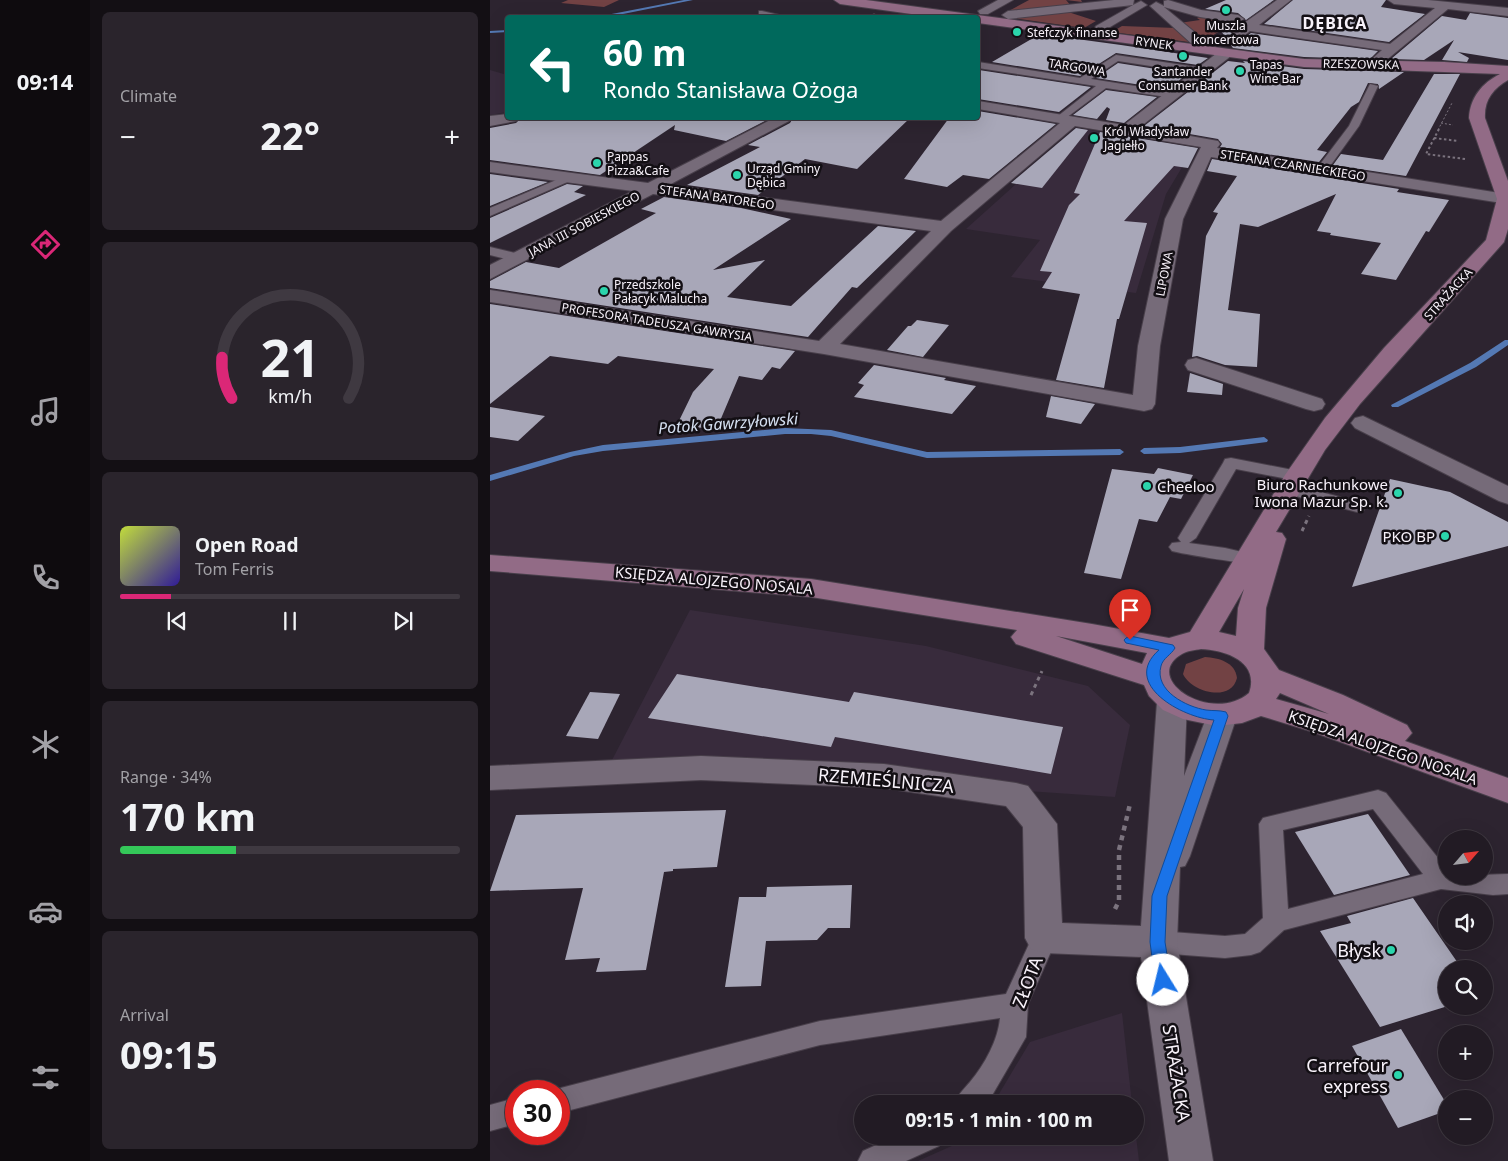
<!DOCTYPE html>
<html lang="en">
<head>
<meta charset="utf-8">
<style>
	:root { --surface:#221b24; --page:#2a242c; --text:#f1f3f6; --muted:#a2a1a6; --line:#3f3941; --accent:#db2777 }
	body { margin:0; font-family:"Noto Sans",sans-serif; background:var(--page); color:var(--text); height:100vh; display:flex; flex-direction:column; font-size:19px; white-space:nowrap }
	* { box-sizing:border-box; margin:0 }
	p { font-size:16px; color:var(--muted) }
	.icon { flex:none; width:28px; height:28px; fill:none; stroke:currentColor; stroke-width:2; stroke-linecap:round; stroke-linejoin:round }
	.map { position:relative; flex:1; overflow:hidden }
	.side { display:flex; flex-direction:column; gap:12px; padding:12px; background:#130f14; width:400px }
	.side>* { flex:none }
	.hud { position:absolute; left:15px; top:15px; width:475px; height:105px; border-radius:5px; box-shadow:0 5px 20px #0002,0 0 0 1px var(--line); background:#00695c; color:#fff; overflow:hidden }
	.needle { width:32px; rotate:62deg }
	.tools { position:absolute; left:948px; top:830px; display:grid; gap:10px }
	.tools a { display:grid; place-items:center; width:55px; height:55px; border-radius:50%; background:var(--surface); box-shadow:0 5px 20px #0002,0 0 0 1px var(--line); font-size:25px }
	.speed { position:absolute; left:15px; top:1080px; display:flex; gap:10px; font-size:25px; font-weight:700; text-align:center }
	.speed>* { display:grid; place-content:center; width:65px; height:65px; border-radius:50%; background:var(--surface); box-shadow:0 5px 20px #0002,0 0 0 1px var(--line); line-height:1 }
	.speed .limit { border:8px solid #d22; background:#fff; color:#111 }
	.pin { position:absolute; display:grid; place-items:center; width:42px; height:42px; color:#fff; margin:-51px -21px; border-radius:50% 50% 50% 0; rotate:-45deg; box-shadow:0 0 5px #0007 }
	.pin .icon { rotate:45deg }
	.me { position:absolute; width:55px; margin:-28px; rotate:351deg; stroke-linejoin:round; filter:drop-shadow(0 0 4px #0008) }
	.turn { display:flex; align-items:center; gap:18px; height:105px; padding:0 15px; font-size:22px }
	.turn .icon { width:65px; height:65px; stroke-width:2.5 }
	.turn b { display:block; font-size:35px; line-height:42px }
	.big { font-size:38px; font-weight:700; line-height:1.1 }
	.side .tile { flex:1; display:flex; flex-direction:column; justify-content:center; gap:8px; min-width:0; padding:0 18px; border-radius:8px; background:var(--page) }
	.side .dial { align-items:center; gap:0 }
	.dial svg { height:130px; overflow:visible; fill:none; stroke:var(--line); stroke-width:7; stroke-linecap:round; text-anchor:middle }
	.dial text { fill:var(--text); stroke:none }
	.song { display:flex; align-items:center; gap:15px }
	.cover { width:60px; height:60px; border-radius:8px; background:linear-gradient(135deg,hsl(70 70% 55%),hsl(250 70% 35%)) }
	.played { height:5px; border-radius:2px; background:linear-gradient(90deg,var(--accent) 15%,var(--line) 15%) }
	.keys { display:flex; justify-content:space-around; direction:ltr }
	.heat { display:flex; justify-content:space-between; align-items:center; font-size:28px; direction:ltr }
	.charge { height:8px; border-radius:4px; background:linear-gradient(90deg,#34c759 34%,var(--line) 0) }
	.trip { position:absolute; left:364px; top:1095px; width:290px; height:50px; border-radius:25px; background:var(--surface); box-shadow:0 5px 20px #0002,0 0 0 1px var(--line); font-weight:700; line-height:50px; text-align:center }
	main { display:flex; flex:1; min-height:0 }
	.menu { display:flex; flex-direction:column; width:90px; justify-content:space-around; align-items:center; background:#0e0b0e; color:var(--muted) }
	.menu .icon { width:35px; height:35px }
	.menu .current { color:var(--accent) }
	.menu b { font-size:22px; color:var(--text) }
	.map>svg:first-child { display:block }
	.built { fill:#382b3c }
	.green { fill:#724244 }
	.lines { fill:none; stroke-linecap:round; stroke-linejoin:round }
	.stream { fill:#5479b4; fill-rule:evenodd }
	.building { fill:#a8a7b8 }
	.lane-casing { stroke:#483f4a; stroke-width:2 }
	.street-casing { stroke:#483f4a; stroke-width:2 }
	.secondary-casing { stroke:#483f4a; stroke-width:2 }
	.path-far3 { stroke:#7b737e; stroke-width:1; stroke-dasharray:2 2; stroke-linecap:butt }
	.path-far2 { stroke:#7b737e; stroke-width:2; stroke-dasharray:2.5 2.5; stroke-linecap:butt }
	.path-far1 { stroke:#7b737e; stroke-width:3; stroke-dasharray:4 4; stroke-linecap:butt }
	.path { stroke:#7b737e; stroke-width:4.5; stroke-dasharray:5 5; stroke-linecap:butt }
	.lane { fill:#766b79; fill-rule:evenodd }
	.street { fill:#766b79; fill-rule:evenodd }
	.secondary { fill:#926b86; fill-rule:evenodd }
	.route { fill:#1a73e8; stroke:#114b97 }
	.poi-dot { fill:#2bd5ac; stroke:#130f14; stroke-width:2 }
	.labels { text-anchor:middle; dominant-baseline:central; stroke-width:5; stroke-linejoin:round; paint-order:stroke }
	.far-poi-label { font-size:12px; fill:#f8f2fa; stroke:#130f14; text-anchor:start }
	.far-street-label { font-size:12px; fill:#f8f2fa; stroke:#130f14 }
	.poi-label { font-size:15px; fill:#f8f2fa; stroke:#130f14; text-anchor:end }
	.street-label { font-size:15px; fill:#f8f2fa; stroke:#130f14 }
	.far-district-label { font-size:16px; font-weight:bold; letter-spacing:1px; fill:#f8f2fa; stroke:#130f14 }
	.water-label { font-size:16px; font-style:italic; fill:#d5e0f1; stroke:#130f14 }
	.near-street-label { font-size:18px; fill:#f8f2fa; stroke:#130f14 }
	.near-poi-label { font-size:18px; fill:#f8f2fa; stroke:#130f14; text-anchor:end }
</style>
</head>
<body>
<main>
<nav class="menu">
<b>09:14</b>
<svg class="icon current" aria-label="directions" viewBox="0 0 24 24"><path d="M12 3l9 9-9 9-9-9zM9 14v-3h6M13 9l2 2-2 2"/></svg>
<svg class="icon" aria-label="music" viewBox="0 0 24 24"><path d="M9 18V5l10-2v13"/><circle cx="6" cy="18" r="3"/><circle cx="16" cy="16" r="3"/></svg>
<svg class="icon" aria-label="phone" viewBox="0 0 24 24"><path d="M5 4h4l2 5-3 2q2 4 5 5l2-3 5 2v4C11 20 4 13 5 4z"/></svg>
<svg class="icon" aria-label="climate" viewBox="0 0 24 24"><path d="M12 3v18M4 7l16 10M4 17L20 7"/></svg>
<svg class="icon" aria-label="car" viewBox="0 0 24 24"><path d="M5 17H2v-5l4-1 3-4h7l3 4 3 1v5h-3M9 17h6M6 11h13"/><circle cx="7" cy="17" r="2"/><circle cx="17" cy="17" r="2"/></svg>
<svg class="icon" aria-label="filters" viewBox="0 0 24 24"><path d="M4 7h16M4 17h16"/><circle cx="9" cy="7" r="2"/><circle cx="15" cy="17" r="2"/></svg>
</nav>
<section class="side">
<div class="tile"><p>Climate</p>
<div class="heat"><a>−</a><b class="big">22°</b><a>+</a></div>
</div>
<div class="tile dial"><svg viewBox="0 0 100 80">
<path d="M14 69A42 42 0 1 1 86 69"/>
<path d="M14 69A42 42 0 0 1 8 44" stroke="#db2777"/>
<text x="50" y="56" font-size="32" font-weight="700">21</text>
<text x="50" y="72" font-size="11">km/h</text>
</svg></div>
<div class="tile">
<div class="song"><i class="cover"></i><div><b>Open Road</b><p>Tom Ferris</p></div></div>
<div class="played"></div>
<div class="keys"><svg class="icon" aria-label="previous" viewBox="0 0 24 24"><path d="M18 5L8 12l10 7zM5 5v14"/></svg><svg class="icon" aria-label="pause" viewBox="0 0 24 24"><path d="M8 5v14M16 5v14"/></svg><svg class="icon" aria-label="next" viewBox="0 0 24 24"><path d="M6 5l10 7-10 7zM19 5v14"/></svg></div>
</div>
<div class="tile"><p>Range · 34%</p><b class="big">170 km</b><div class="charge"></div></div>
<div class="tile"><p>Arrival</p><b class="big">09:15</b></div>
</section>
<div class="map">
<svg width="1018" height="1161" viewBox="0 0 1018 1161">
	<rect width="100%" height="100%" fill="#2d2430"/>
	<g class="built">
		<polygon points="0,70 17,75 17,112 0,115"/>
		<polygon points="595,129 696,147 697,159 676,194 646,293 521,277 550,240 476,229 535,176 590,130"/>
		<polygon points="200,610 436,646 598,686 640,725 625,797 121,762"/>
		<polygon points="632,1013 642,1104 503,1104 540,1042"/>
		<polygon points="645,1128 649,1161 428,1161 464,1145 472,1136 645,1136"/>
	</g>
	<g class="green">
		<polygon points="78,0 129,0 114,7 71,3"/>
		<polygon points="539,0 591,0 592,2 576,0 582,7 515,13"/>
		<polygon points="572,10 606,21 594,28 522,18"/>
		<polygon points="715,15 746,20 716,40 712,39 689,23 710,20 707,18"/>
		<polygon points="632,26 686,28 701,41 699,42 622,32"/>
		<path d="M715 657C729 658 745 662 747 678 741 703 701 692 693 674L696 664Z"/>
	</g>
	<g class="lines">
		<g class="stream">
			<polygon points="194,0 203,0 113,18 101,18"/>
			<polygon points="18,30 18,32 0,33 0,31"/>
			<polygon points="1015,340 1018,340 1018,345 986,367 908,407 902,407 901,405 980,363"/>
			<polygon points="295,428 341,430 437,452 630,449 634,452 630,455 437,458 341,436 321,434 295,434 113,451 84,456 0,481 0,475 80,452 113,445"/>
			<polygon points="774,437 778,440 777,442 690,453 654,454 650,451 654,448 690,447"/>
		</g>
	</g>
	<g class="building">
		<polygon points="736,0 784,0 756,20 748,13 715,9"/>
		<polygon points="803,0 896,0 891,7 935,14 899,42 774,24"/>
		<polygon points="980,13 1018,18 1018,60 968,52 979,58 977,62 952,60 964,40 934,60 901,59 952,16 976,20"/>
		<polygon points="724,21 748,25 741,32 744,38 754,38 761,33 888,51 880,59 814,57 743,48"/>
		<polygon points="550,34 631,45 718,58 708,65 626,53 590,76 502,62"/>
		<polygon points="738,61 755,63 753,61 814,69 914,72 889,89 888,84 878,83 869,102 861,107 827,150 837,152 829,162 730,147 732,144 728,139 654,126"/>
		<polygon points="628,63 698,74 677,89 606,78"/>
		<polygon points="489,70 601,87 569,112 488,99"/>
		<polygon points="944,74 970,74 916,176 843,165 851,154 893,160"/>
		<polygon points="616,90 667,97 634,123 616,120 620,109 617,107 607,119 583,115"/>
		<polygon points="488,111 566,124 499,179 473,175 457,187 414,179 459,118 488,118"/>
		<polygon points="31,118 281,118 236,141 184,130 185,125 110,175 0,160 0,128 26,123"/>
		<polygon points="303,118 420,118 367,169 315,159 268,195 197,185 270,147 258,145 300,123"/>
		<polygon points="586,128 598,130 552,188 521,183"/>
		<polygon points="610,132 708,148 698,168 684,166 634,221 657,223 629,319 627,319 614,388 566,380 590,294 552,288 562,272 550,271 579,205 590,194 584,193"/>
		<polygon points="722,159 909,189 907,192 959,200 939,232 936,231 906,280 871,274 891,243 840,235 841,233 827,231 846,194 768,227 750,224 738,310 770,314 767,367 735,365 707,356 702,357 716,236 728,213 723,212 747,176 717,171"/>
		<polygon points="0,174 58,182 0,206"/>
		<polygon points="77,184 93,186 84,192 96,195 0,243 0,218"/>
		<polygon points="174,197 251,208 301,219 223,270 275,260 237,297 301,306 388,226 426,231 367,288 362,287 318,337 0,288 0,281 36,262 69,268 166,213 151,209"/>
		<polygon points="0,304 305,351 290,369 282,367 272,380 249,376 227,428 186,427 203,392 224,369 128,356 118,364 60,356 0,404"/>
		<polygon points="427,320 459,325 433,357 397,350 418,326 421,326"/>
		<polygon points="384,365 456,378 454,380 486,386 462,414 364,397 374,385 368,383"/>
		<polygon points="700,373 733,384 732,395 697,392"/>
		<polygon points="561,396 605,404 591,424 556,417"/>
		<polygon points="0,407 55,416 28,441 0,437"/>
		<polygon points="668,468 703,475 691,499 680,497 667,522 649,519 631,579 594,573 622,469 664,474"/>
		<polygon points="900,479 960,492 1018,522 1018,546 862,587"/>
		<polygon points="187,674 359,702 364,692 573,727 561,774 345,737 341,747 158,718"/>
		<polygon points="100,692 130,694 108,739 76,736"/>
		<polygon points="236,810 227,867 183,869 183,871 174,872 156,970 106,972 110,958 75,960 93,888 0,891 26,815"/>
		<polygon points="878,814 920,875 844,895 805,832"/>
		<polygon points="362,885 360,928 338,928 327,940 276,941 271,986 235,987 249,897 276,897 277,887"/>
		<polygon points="923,898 972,969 956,969 956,1006 958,1006 890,1027 830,931 861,923 857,916"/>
		<polygon points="911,1029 956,1103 956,1111 908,1128 862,1046"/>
	</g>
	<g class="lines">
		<defs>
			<g id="lane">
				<polygon points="269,11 272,11 302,18 269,15"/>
				<polygon points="384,14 388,17 379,18"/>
				<polygon points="626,55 713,68 718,71 713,74 628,61 601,79 683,92 688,95 683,98 616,88 572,121 568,120 568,116 606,86 488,68 488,62 590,78"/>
				<polygon points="880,84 888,86 869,126 835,173 827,173 825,171 859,126"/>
				<polygon points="78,175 82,176 82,180 0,216 0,208"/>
				<polygon points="0,247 33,255 34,258 28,262 0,255"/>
				<path d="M741 458 808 471 814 472 816 476 814 480 808 481 746 469 706 538 699 543 735 548 765 555 768 559 765 563C758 565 693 554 682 551L679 547 682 543 691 542 688 538 733 463 735 459Z"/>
				<polygon points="800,484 873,503 876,507 873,511 867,512 794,493 791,489 794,485"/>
				<path d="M888 790 896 793 956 868V876L1018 874V894L1003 895 951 889 794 930 770 952 761 955 735 958 668 953 659 949 655 942 659 935 668 931 735 936 755 934 773 918 769 824 773 818ZM883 809 933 874 798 909 793 830Z"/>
				<path d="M554 927 563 931 567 938 538 1004 536 1037 497 1104H464C468 1094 474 1089 480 1082 495 1064 508 1040 510 1018L330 1045 69 1113V1091H59L330 1021 516 994 545 931Z"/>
				<polygon points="26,1098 26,1124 0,1131 0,1105"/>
				<polygon points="406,1136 453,1136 449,1146 416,1161 368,1161 373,1151"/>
			</g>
			<g id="street">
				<polygon points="508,0 523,0 498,14 490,14 488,11"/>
				<polygon points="624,0 644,0 643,5 651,1 657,5 610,33 606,32 604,29 606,26 643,5 518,19 512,15 518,11"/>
				<polygon points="678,0 711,10 748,15 754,19 748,23 710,17 674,7 713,39 714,42 708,46 703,45 660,6 666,2 674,6 674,1"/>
				<polygon points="787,0 801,0 769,25 900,44 945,8 904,4 898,0 938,0 1018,8 1018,16 958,9 894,62 889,63 882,59 892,50 760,31 754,36 744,36 743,33 744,30"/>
				<path d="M736 49 743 53 741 56 650 127 728 141 730 144 727 148 1016 194H1018V204L721 157 693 219 670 346 665 404 662 409 654 411 334 354 0 302V290L329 341 441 231 163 194 0 279V265L143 191 0 172V162L158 183 284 118H301L299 121 179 185 451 221 570 123 488 109V101L634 125 731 50ZM585 126 711 147 675 219 648 346 643 395 350 344 461 231Z"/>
				<polygon points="18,114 18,118 29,118 26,121 0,126 0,116"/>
				<polygon points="706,358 832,399 835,404 832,409 824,411 816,409 698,370 695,365 698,360"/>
				<polygon points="873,416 1018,486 1018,504 1009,501 865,428 861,423 865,418"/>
				<polygon points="682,691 693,695 697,702 694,776 720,708 731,705 742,708 747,716 700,856 695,866 690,867 687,942 723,1161 679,1161 651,957 554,953 541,949 535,938 533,827 516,806 394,788 211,780 0,790 0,766 211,756 394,764 526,783 538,786 567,824 572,923 651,926 667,702 671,695"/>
			</g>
			<path id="secondary" d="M344 0H376L814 59 954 62 1018 66V80C1003 89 994 100 995 118L1018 181V229L1014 242 870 404 835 450 786 532 792 533 796 539 776 608 774 649 789 670 853 695 917 725 922 733 915 741 1018 778V803L820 731 771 716 752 723 727 726 693 719 673 710 659 696 654 685 526 644 521 637 527 630 321 597 0 571V555L321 579 602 624 679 638 700 632 795 475 835 418 894 348 996 240 1007 199 979 118C980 98 992 83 1010 74L814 67 488 23V18H450L350 4ZM754 589 748 608 746 636 729 632ZM566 636 657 653 652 664ZM711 649C736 650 770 662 759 693 721 725 650 678 692 654 697 651 705 650 711 649ZM790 693 839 714 786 699Z"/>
		</defs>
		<use href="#lane" class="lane-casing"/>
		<use href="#street" class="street-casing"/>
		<use href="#secondary" class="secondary-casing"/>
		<g class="path-far3">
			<polyline points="951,123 963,125"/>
			<polyline points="948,130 962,103"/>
		</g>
		<g class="path-far2">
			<polyline points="949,129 936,154 975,159"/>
			<polyline points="944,138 968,141"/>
		</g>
		<g class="path-far1">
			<polyline points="812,531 819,516"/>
			<polyline points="541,695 552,671"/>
		</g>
		<polyline class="path" points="625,909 629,901 629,850 640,804"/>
		<use href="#lane" class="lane"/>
		<use href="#street" class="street"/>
		<use href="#secondary" class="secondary"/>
	</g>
	<path class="route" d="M640 636 683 645 685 648C681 655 673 658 671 666 664 691 697 707 716 710 723 711 729 710 736 712L738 716 677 896 675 942 681 980 679 985 673 987 668 985 665 980 660 942 662 896 724 720C693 718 630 684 669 650L636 643 634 640 636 638Z"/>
	<g class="poi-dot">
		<circle cx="736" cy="10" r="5"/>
		<circle cx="527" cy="32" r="5"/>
		<circle cx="693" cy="56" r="5"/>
		<circle cx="750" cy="71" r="5"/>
		<circle cx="604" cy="138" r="5"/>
		<circle cx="107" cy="163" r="5"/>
		<circle cx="247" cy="175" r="5"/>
		<circle cx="114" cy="291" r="5"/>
		<circle cx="657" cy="486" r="5"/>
		<circle cx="908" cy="493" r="5"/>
		<circle cx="955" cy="536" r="5"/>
		<circle cx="901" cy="950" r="5"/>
		<circle cx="908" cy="1075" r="5"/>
	</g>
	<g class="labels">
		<g class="far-poi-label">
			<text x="736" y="25" text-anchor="middle">Muszla<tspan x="736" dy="14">koncertowa</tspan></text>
			<text x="537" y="32">Stefczyk finanse</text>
			<text x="760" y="64">Tapas<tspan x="760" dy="14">Wine Bar</tspan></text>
			<text x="693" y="71" text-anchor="middle">Santander<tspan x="693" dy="14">Consumer Bank</tspan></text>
			<text x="614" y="131">Król Władysław<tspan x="614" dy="14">Jagiełło</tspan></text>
			<text x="117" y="156">Pappas<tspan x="117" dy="14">Pizza&amp;Cafe</tspan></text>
			<text x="257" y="168">Urząd Gminy<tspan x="257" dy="14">Dębica</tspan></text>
			<text x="124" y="284">Przedszkole<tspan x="124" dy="14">Pałacyk Malucha</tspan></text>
		</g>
		<g class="far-street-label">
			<text transform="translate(664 43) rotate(8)">RYNEK</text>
			<text transform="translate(871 64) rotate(1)">RZESZOWSKA</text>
			<text transform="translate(587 67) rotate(9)">TARGOWA</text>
			<text transform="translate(803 165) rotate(9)">STEFANA CZARNIECKIEGO</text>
			<text transform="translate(227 197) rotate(8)">STEFANA BATOREGO</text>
			<text transform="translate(94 224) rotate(-28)">JANA III SOBIESKIEGO</text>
			<text transform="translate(674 274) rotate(-79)">LIPOWA</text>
			<text transform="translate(958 294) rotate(-48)">STRAŻACKA</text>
			<text transform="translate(167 322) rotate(9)">PROFESORA TADEUSZA GAWRYSIA</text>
		</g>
		<g class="poi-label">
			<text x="898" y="484">Biuro Rachunkowe<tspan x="898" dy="17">Iwona Mazur Sp. k.</tspan></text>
			<text x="667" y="486" text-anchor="start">Cheeloo</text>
			<text x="945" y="536">PKO BP</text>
		</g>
		<g class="street-label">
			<text transform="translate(224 580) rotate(5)">KSIĘDZA ALOJZEGO NOSALA</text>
			<text transform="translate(893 747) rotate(19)">KSIĘDZA ALOJZEGO NOSALA</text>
		</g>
		<g class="far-district-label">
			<text x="845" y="23">DĘBICA</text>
		</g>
		<g class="water-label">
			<text transform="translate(238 423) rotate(-4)">Potok Gawrzyłowski</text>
		</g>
		<g class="near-street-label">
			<text transform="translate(396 780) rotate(5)">RZEMIEŚLNICZA</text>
			<text transform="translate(537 982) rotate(-69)">ZŁOTA</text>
			<text transform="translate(687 1073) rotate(81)">STRAŻACKA</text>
		</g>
		<g class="near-poi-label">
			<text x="891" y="950">Błysk</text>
			<text x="898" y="1065">Carrefour<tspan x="898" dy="21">express</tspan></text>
		</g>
	</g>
</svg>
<div class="tools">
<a><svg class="needle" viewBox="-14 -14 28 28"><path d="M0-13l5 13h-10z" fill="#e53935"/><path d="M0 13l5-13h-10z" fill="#a2a1a6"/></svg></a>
<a><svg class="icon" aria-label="sound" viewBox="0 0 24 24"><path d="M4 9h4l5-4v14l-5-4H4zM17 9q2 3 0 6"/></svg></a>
<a><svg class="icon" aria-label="search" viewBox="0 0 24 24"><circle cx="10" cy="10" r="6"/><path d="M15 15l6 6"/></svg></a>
<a>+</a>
<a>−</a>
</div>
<div class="speed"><div class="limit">30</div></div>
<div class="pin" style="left:640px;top:640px;background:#d93025"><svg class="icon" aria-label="arrive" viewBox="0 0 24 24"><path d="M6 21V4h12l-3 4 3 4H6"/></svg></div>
<svg class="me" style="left:673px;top:980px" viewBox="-20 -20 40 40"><circle r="19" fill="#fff"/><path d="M0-13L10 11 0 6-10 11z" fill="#1a73e8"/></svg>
<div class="trip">09:15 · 1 min · 100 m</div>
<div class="hud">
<div class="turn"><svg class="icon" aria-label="left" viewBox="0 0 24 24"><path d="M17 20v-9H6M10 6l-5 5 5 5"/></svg><div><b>60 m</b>Rondo Stanisława Ożoga</div></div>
</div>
</div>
</main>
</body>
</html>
